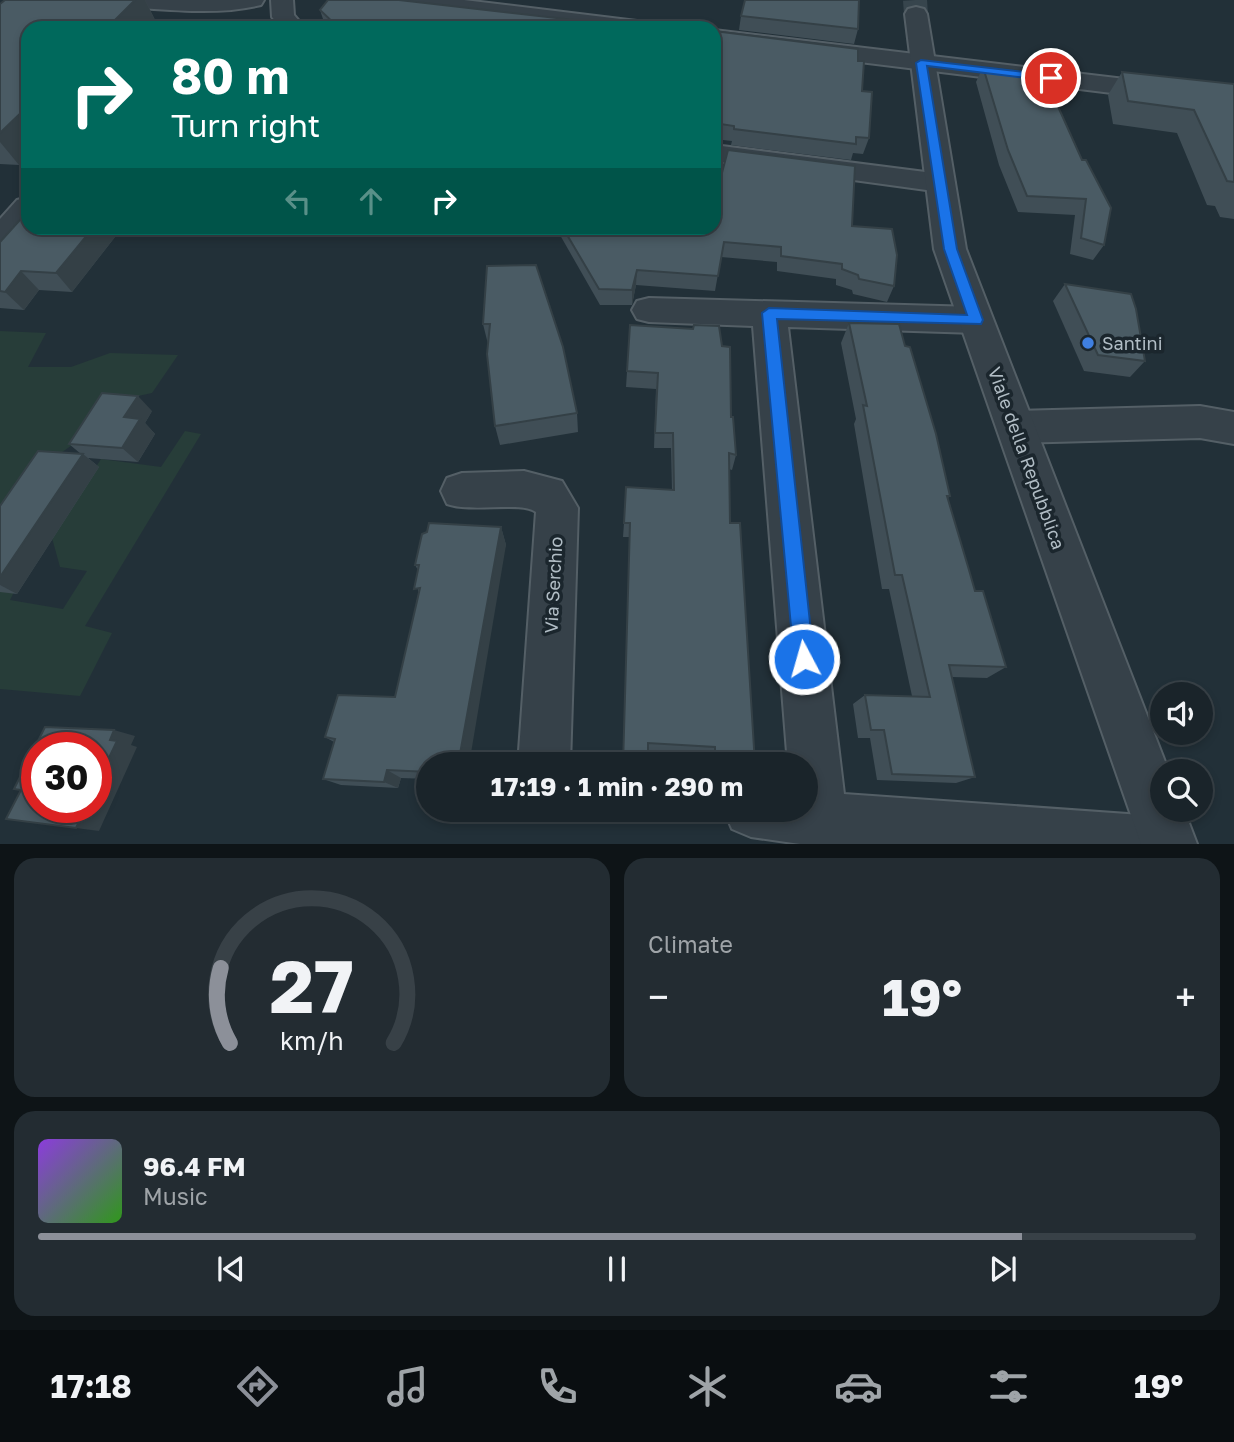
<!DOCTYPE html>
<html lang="en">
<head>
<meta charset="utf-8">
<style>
	:root { --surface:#1a242a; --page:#232c32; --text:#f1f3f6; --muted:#9fa4a8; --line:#384147; --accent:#8c9099 }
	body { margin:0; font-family:"Golos Text",sans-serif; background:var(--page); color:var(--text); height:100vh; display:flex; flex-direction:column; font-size:26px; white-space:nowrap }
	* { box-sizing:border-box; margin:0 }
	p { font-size:23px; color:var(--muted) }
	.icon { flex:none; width:38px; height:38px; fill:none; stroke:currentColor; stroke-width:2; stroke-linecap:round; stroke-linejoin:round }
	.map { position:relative; height:844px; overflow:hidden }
	.details { display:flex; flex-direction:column; gap:14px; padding:14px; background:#0e1417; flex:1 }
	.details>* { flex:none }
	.top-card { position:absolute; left:21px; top:21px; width:700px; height:214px; border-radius:21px; box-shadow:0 4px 10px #0003,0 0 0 2px var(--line); background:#00695c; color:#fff; overflow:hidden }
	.fabs { position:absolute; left:1150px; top:682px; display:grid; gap:14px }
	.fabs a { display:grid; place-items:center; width:63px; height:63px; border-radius:50%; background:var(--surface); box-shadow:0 4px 10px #0003,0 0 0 2px var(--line); font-size:35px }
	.speed { position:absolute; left:21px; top:732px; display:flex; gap:14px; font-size:35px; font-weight:700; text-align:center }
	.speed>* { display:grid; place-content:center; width:91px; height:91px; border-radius:50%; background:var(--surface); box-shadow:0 4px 10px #0003,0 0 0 2px var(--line); line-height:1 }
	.speed .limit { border:10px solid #d22; background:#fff; color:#111 }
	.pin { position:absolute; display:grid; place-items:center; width:60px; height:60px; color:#fff; margin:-30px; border:4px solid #fff; border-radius:50%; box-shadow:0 2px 7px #0007 }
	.me { position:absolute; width:77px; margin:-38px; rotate:354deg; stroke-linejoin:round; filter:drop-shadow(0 0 5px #0008) }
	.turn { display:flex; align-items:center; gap:24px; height:147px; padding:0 35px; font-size:32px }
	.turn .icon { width:91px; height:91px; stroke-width:2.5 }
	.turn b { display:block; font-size:49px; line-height:60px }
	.lanes { display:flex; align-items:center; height:66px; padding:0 35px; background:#0003; justify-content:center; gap:35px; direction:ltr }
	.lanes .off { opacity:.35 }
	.big { font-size:52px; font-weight:700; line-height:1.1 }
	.details .card { flex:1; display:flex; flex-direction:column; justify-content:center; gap:10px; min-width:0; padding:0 24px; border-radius:21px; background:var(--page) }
	.details .dial { align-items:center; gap:0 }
	.dial svg { height:182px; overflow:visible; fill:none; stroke:var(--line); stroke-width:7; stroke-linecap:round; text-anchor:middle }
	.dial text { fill:var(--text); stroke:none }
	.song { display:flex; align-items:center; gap:21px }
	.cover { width:84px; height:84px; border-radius:10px; background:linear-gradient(135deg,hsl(270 70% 55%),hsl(110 70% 35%)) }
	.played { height:7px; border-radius:4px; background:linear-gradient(90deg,var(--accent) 85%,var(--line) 85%) }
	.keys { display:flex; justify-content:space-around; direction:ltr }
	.heat { display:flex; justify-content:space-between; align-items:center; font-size:38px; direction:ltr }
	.details .tiles { flex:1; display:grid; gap:14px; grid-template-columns:1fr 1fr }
	.card:last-child { grid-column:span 2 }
	.trip { position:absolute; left:416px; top:752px; width:402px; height:70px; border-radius:35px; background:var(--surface); box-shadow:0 4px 10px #0003,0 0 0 2px var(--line); font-weight:700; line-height:70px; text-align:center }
	.tabs { display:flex; height:112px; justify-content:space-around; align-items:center; background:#0a0e11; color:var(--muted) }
	.tabs .icon { width:49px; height:49px }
	.tabs .on { color:var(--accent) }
	.tabs b { font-size:32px; color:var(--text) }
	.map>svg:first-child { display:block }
	.green { fill:#273d39 }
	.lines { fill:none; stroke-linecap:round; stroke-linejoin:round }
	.tertiary-tunnel { stroke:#37454d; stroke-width:24; stroke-dasharray:24 12; stroke-linecap:butt }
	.minor-casing { stroke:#545f66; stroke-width:4 }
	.tertiary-casing { stroke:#545f66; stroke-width:4 }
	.minor { fill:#364149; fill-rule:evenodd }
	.tertiary { fill:#364149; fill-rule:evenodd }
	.wall { fill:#404e56 }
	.shaded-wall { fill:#344046 }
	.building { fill:#4a5b64; stroke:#344046; stroke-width:2 }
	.route { fill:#1a73e8; stroke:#114b97; stroke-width:2 }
	.shop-dot { fill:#3f7fe0; stroke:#1b262d; stroke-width:2.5 }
	.labels { text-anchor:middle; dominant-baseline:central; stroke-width:7; stroke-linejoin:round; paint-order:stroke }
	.poi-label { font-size:18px; fill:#b1bdc5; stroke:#1b262d; text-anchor:start }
	.street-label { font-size:18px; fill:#b1bdc5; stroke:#1b262d }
</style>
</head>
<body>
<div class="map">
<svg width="1234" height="844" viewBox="0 0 1234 844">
	<rect width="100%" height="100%" fill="#223038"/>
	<g class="green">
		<polygon points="0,331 46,333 28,367 71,367 110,353 178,355 152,393 119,400 82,438 58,455 0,542"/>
		<polygon points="185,431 201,434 85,626 112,633 80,696 0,689 0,562 27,566 10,600 63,609 87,571 60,567 52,538 101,459 161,467"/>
	</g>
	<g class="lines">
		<polyline class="tertiary-tunnel" points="915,0 916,14"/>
		<defs>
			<g id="minor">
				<path d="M96 0H264L261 5C212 17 157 8 107 6L99 5Z"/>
				<polygon points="271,0 293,0 294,15 305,28 281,28 272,17"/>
				<polygon points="400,0 464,0 637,21 645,23 648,28 583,28 411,6 403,5"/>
				<polygon points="714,30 1234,92 1234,108 714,44"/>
				<polygon points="714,145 941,174 951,177 955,183 951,189 941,192 714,161"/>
				<polygon points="28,197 28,226 11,245 0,248 0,219 17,200"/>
				<polygon points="649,298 976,307 988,311 993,320 988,329 976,333 788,327 844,794 1156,816 1176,824 1184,844 800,844 751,837 732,829 724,810 807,810 807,765 788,765 753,326 649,322 637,319 632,310 637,301"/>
				<polygon points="1200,406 1234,412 1234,444 1200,438 1016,443 1002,438 997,427 1002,416 1016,411"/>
				<path d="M524 471 562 481 578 508 570 765H518L536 512C521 501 473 513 447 504L441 491 447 478 462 473Z"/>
			</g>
			<polygon id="tertiary" points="916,7 924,9 927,14 966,249 1169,772 1162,772 1162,810 1184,810 1197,844 1141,844 934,249 905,14 908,9"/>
		</defs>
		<use href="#minor" class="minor-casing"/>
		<use href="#tertiary" class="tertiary-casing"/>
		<use href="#minor" class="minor"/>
		<use href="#tertiary" class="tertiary"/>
	</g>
	<g class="wall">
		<polygon points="5,0 145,0 155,20 28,28 28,155 19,165 0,164 0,4"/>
		<polygon points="320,10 601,23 601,28 329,28 325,25"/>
		<polygon points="741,16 858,29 854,44 739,30"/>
		<polygon points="714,31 858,61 869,138 863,154 853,153 851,160 731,145 732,141 714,139"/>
		<polygon points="983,67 1043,73 1104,245 1093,260 1070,254 1075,215 1018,212 999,165 976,82"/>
		<polygon points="1122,72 1234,84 1234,219 1220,217 1215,206 1207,205 1177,133 1113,124 1108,95"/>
		<polygon points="852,226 894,286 887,302 853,294 852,290 836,285 836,279 777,271 777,262 721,257 715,291 636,285 632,305 600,305 556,228"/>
		<polygon points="28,228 122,228 72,292 39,290 24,310 0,308 0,242"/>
		<polygon points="487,266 577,413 578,432 500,445 495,426 488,344 483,324"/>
		<polygon points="1065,284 1145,361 1130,377 1084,371 1053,301"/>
		<polygon points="849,323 950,496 948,498 975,591 1006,667 987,678 952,677 975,777 956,783 877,780 870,738 858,738 853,704 865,695 912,696 889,589 882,589 854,424 856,419 841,343"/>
		<polygon points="630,325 731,417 736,455 732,470 729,469 730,523 755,765 711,765 710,753 648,750 629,537 623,537 624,523 672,490 671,448 654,448 656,389 626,387"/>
		<polygon points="152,411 145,423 155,434 138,462 88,458 99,467 17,594 0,592 0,506 81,454 69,444"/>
		<polygon points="501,527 506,545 429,765 429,779 401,778 398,788 341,785 323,779 334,742 325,737 395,697 418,595 418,570 415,565"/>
	</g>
	<g class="shaded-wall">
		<polygon points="135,0 145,0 155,20 148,28 107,28"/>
		<polygon points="28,106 28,155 19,165 0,142 0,133"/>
		<polygon points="93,228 122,228 72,292 56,273"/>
		<polygon points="637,270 636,285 632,305 632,290"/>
		<polygon points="21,271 39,290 24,310 5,292"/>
		<polygon points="138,396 152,411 145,423 155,434 138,462 122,448 124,417"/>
		<polygon points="83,454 99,467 17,594 0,585 0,577"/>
		<polygon points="501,527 506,545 469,765 458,765"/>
		<polygon points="114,730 135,736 131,745 137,747 99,831 76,828 86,807 96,807 96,785 110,740"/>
		<polygon points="387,770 401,778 398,788 384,782"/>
	</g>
	<g class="building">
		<polygon points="5,0 135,0 107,28 28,28 28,106 0,133 0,4"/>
		<polygon points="328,0 399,0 601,23 599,28 345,28 343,26 341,28 339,28 320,10"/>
		<polygon points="745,0 859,0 858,29 741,16"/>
		<polygon points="199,23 286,26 285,28 195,28"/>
		<polygon points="714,31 858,49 858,61 864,61 862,91 872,92 869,138 856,137 856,144 734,129 734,126 714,123"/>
		<polygon points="983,67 1043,73 1082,160 1086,160 1111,208 1104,245 1081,238 1086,199 1027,196 1008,150"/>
		<polygon points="1122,72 1234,84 1234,182 1227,181 1194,110 1128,101"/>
		<polygon points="728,150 855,166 852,226 892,229 897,255 894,286 859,279 858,275 842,269 842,264 781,256 781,247 724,242 718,276 637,270 632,290 599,289 563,228 714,228 714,203"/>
		<polygon points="28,211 28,228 93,228 56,273 21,271 5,292 0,291 0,242"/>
		<polygon points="536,265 563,347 577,413 495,426 487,354 490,324 483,324 487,266"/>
		<polygon points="1065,284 1131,294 1136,309 1145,361 1098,355"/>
		<polygon points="849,323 899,324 905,346 910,347 936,434 950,496 947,496 969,570 975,591 983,591 1006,667 949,665 975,777 892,774 884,730 871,730 865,695 930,697 902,575 895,575 863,405 867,406"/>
		<polygon points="630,325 693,329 694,325 719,326 722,346 730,347 731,417 733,417 736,455 729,453 730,523 740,523 755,764 715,762 715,747 648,743 648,765 623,765 630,523 624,523 626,487 674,490 673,433 655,433 658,373 627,371"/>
		<polygon points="102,393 138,396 124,417 140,419 122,448 69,444"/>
		<polygon points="38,451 83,454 0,577 0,506"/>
		<polygon points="429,523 501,527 458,765 429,765 429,772 387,770 384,782 323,779 335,739 325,737 338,695 395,697 420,588 414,589 419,565 415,565 422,534 427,532"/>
		<polygon points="45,727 114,730 110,740 117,741 96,785 96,747 37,747 37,807 86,807 76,828 6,819 21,790 14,789"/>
	</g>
	<polygon class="route" points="921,60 1051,75 1056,78 1051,81 927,66 957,249 983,320 981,324 777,319 814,659 811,666 804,669 797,666 794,659 762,313 769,308 967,315 944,249 916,63"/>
	<circle class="shop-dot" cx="1088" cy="343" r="7"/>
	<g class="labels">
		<g class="poi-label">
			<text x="1102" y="343">Santini</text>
		</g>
		<g class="street-label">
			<text transform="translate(1027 458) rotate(70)">Viale della Repubblica</text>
			<text transform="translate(553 585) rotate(-87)">Via Serchio</text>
		</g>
	</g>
</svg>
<div class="fabs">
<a><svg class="icon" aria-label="sound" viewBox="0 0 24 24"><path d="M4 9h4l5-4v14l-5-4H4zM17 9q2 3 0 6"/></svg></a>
<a><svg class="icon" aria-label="search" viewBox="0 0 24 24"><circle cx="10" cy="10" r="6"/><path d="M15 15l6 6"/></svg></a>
</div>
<div class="speed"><div class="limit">30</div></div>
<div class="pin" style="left:1051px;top:78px;background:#d93025"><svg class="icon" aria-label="arrive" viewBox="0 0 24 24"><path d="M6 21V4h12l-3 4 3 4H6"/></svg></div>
<svg class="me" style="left:804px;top:659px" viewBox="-20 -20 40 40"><circle r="17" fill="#1a73e8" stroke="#fff" stroke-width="3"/><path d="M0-11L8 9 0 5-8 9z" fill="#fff"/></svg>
<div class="trip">17:19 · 1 min · 290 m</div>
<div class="top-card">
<div class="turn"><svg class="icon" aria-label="right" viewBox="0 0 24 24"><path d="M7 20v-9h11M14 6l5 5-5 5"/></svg><div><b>80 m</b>Turn right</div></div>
<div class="lanes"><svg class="icon off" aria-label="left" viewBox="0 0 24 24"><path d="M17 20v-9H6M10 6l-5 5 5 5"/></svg><svg class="icon off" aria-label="ahead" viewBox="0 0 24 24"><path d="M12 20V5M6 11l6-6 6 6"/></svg><svg class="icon" aria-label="right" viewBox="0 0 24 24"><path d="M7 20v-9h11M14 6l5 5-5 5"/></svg></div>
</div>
</div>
<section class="details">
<div class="tiles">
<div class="card dial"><svg viewBox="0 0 100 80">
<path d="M14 69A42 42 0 1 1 86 69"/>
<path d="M14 69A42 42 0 0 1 10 36" stroke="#8c9099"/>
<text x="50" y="56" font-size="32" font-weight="700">27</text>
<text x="50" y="72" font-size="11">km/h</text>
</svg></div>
<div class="card"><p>Climate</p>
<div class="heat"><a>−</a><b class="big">19°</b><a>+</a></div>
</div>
<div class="card">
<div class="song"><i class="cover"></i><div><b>96.4 FM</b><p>Music</p></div></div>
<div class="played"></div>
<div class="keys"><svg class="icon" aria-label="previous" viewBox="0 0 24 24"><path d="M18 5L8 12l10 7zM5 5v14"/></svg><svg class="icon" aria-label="pause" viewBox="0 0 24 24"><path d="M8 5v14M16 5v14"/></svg><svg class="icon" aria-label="next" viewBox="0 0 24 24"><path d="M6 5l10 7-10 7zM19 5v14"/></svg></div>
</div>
</div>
</section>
<nav class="tabs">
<b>17:18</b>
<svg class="icon on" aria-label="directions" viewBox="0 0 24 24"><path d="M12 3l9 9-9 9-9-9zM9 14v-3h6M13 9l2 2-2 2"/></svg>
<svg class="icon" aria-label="music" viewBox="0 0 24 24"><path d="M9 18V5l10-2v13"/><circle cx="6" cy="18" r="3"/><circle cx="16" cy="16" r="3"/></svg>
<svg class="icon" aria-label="phone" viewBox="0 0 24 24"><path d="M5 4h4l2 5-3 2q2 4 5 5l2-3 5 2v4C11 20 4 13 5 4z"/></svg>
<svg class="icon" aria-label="climate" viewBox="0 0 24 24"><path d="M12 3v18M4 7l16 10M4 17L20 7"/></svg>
<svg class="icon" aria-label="car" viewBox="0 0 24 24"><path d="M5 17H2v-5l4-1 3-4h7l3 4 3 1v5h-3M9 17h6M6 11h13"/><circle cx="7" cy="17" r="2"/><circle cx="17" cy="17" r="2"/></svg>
<svg class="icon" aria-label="filters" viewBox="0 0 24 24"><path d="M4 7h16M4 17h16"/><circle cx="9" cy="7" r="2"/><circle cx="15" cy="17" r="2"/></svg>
<b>19°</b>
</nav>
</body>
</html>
